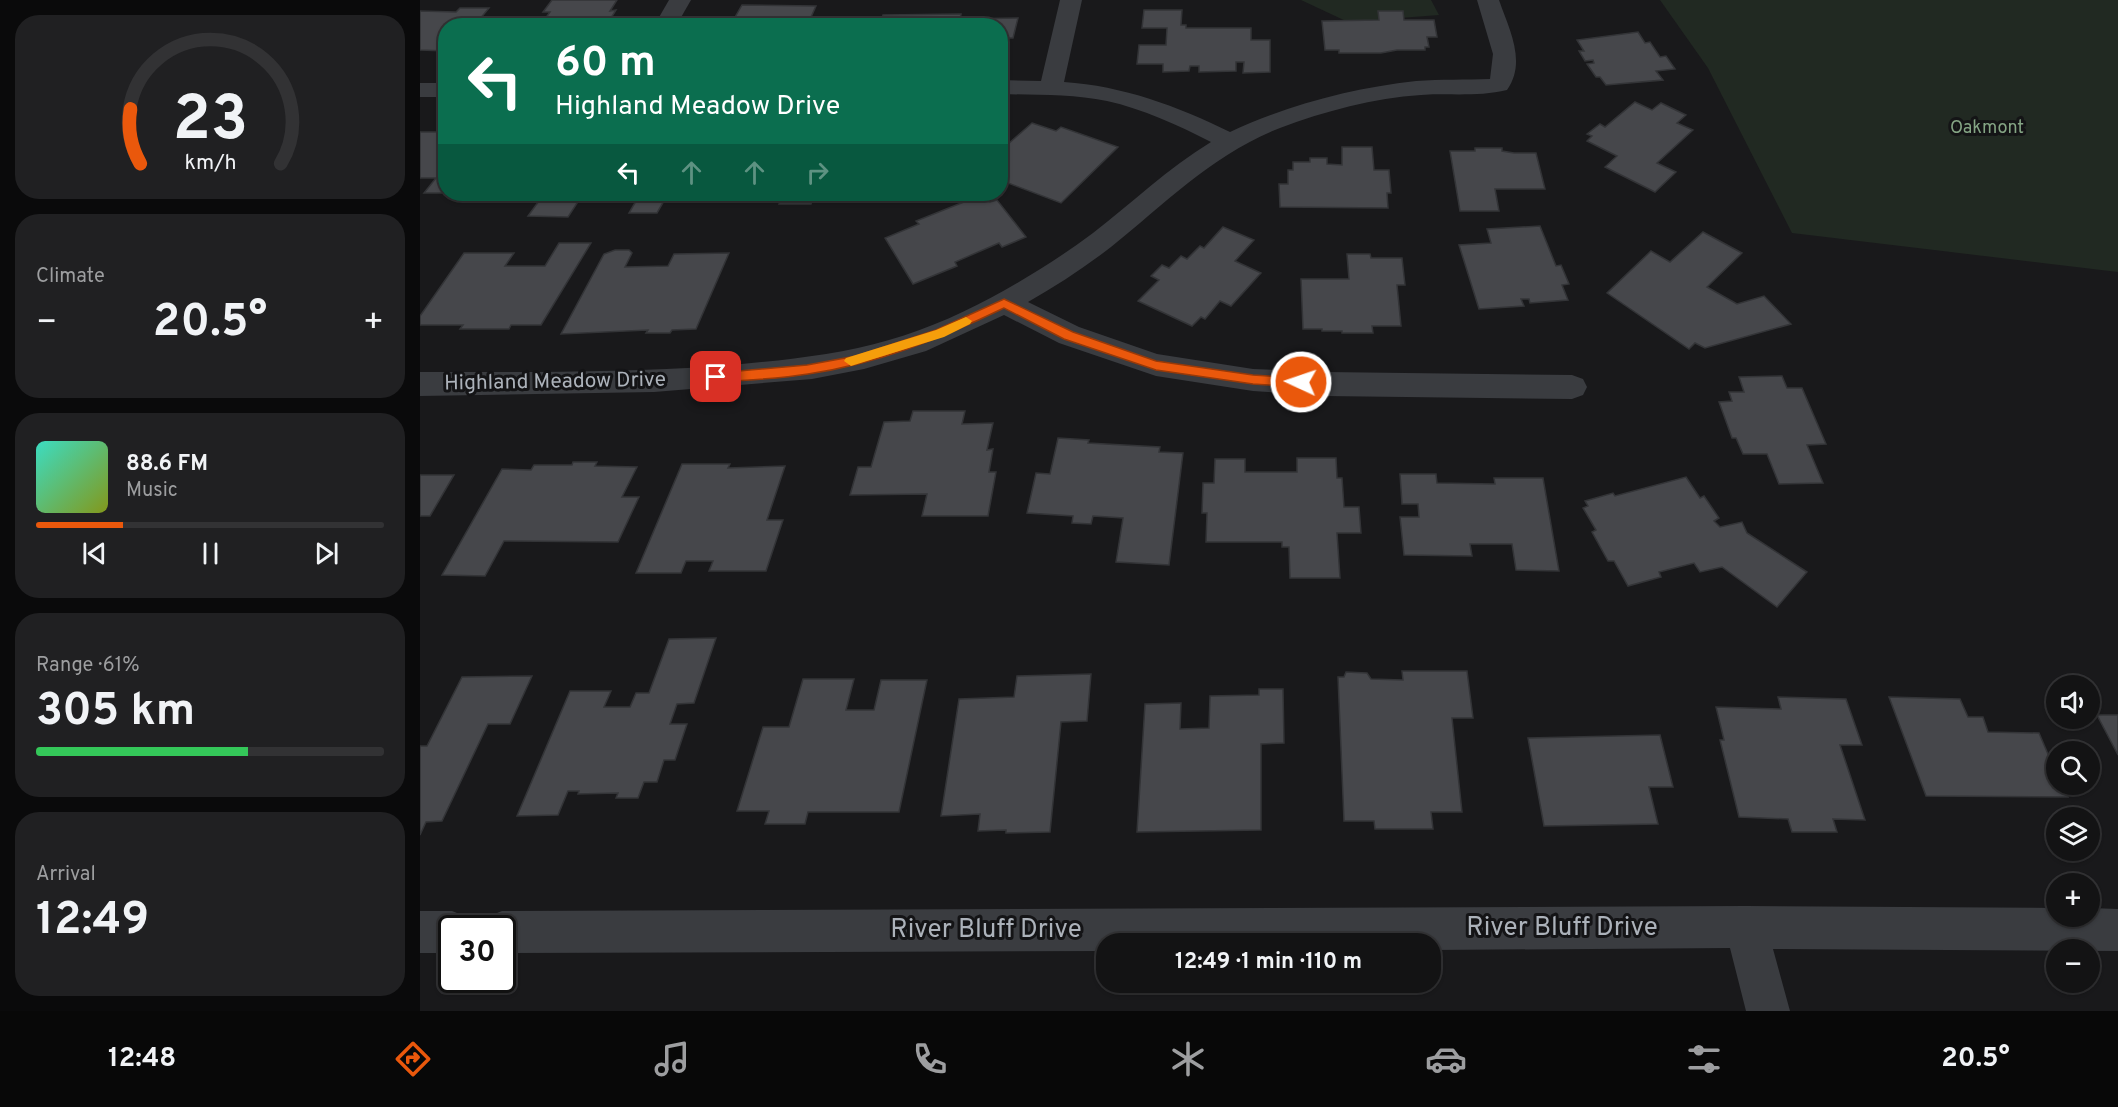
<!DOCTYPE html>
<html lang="en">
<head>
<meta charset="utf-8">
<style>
	:root { --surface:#131314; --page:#202022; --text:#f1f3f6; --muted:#9d9ea0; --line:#323234; --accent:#ea580c }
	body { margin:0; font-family:Overpass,sans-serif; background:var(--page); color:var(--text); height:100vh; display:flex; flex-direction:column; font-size:22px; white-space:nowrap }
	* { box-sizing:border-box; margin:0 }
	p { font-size:20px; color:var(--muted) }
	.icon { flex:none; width:33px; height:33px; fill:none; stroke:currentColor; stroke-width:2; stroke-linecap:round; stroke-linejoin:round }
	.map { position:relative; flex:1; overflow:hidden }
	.panel { display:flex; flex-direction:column; gap:15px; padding:15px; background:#0a0a0b; width:420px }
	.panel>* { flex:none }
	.guide { position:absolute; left:18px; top:18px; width:570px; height:183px; border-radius:24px; box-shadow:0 2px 4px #0004,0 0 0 2px var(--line); background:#0b6e4f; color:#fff; overflow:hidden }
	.tools { position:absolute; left:1626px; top:675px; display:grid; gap:12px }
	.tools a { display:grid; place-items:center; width:54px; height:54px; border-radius:50%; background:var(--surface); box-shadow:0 2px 4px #0004,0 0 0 2px var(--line); font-size:30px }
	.speed { position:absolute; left:18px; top:915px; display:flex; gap:12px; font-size:30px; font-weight:700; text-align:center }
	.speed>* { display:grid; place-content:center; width:78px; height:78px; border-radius:50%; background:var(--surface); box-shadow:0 2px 4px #0004,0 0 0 2px var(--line); line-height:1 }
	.speed .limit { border:3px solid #111; border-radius:9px; background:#fff; color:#111 }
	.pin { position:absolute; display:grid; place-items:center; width:51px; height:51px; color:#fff; margin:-26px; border-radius:12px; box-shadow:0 3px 9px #0006 }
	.me { position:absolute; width:66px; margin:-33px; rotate:273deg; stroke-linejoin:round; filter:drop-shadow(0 0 4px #0008) }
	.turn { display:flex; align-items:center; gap:21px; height:126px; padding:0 18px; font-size:27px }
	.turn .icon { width:78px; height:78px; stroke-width:2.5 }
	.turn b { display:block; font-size:42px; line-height:51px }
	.lanes { display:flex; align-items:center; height:57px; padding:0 18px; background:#0003; justify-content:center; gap:30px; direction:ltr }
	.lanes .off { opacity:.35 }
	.big { font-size:45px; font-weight:700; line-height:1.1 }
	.panel .tile { flex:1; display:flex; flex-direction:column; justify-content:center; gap:9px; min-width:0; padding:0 21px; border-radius:24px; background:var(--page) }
	.panel .dial { align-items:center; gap:0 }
	.dial svg { height:156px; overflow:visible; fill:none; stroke:var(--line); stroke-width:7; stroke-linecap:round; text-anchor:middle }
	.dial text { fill:var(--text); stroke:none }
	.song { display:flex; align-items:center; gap:18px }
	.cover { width:72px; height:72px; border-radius:9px; background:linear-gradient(135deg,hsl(170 70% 55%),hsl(70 70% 35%)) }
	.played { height:6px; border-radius:3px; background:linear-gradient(90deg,var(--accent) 25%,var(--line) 25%) }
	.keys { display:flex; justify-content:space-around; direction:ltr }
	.heat { display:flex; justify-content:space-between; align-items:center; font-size:33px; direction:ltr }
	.charge { height:9px; border-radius:4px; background:linear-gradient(90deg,#34c759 61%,var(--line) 0) }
	.trip { position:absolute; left:676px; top:933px; width:345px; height:60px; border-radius:24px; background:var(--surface); box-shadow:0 2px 4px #0004,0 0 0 2px var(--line); font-weight:700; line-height:60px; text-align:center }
	.dock { display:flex; height:96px; justify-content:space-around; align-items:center; background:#080808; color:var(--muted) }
	.dock .icon { width:42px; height:42px }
	.dock .selected { color:var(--accent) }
	.dock b { font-size:27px; color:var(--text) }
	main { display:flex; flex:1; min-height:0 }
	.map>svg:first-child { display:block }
	.green { fill:#212922 }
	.building { fill:#46474b; stroke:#333437; stroke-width:1.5 }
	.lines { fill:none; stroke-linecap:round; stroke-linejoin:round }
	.minor { fill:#3a3c40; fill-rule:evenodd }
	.route { fill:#ea580c; stroke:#983908; stroke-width:1.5 }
	.slow { fill:#f59e0b }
	.labels { text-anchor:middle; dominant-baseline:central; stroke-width:6; stroke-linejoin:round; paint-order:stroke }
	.far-park-label { font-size:18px; fill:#84a484; stroke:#141416 }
	.street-label { font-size:21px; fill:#acb2ba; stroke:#141416 }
	.near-street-label { font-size:26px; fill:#acb2ba; stroke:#141416 }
</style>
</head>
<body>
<main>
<section class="panel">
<div class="tile dial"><svg viewBox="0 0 100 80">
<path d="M14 69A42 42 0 1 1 86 69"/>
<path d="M14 69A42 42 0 0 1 9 41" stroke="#ea580c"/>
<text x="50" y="56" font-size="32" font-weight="700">23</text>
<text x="50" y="72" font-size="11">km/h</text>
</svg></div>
<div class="tile"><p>Climate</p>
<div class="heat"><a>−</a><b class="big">20.5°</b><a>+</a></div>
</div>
<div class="tile">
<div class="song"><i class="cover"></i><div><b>88.6 FM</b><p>Music</p></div></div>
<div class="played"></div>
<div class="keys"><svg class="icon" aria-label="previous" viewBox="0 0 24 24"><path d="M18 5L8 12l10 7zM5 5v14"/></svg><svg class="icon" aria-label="pause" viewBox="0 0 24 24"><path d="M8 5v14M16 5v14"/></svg><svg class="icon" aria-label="next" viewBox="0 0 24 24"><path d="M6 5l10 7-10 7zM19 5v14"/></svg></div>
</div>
<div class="tile"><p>Range · 61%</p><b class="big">305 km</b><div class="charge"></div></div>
<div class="tile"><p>Arrival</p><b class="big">12:49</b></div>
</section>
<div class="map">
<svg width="1698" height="1011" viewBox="0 0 1698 1011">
	<rect width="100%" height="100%" fill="#19191b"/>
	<g class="green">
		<polygon points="881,0 1011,0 1019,15 928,22"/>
		<polygon points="1240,0 1698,0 1698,272 1372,233 1288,68"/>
	</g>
	<g class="building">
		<polygon points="132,0 197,0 190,11 196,10 186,26 120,26 130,12 123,12"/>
		<polygon points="322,5 396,6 387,26 310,26"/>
		<polygon points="40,8 69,8 54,26 26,26 26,51 0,50 0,11 36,12"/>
		<polygon points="724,10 762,10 761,25 766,25 766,28 831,28 831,40 850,40 850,72 823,73 824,62 816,62 816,71 779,72 779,66 770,66 769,71 743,72 743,64 717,64 719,45 746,45 747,28 722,28"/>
		<polygon points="958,11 983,11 984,20 1014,20 1017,37 1007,37 1009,47 1005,47 1005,50 977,50 961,53 919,53 919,50 905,50 902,21 959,20"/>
		<polygon points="541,14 540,19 598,18 593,38 580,38 580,26 460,26 463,15"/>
		<polygon points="1218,32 1225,43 1230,42 1240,57 1246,56 1255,69 1236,71 1243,80 1186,85 1180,77 1176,77 1167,64 1174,63 1173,60 1165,61 1159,51 1164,51 1157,40"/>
		<polygon points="1215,102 1232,110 1241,103 1266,115 1257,123 1273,130 1237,163 1256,172 1235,192 1185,167 1197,156 1167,141 1172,136 1167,134 1180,124 1185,127"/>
		<polygon points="612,123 636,131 641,127 698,147 641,203 580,180 580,151"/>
		<polygon points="0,132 26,132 26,193 4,193 16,178 0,178"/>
		<polygon points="922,147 952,147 954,170 969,170 971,193 967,193 968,208 860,207 859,184 868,184 868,170 873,170 873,162 890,162 890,158 907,158 907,164 922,165"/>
		<polygon points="1055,148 1082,148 1082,151 1094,153 1116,153 1125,189 1075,189 1079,211 1040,211 1030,151 1055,151"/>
		<polygon points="124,194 163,194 148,217 108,216"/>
		<polygon points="220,194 248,194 237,213 209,213"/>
		<polygon points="364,194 395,194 391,204 359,204"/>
		<polygon points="564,194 570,202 577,200 606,237 582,247 579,243 535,262 537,266 493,284 465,238 499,224 496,221"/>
		<polygon points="1120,226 1136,266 1141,265 1149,284 1142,285 1148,300 1110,303 1109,299 1101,299 1104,306 1059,309 1039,245 1071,243 1067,229"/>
		<polygon points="803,227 834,240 815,261 841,273 811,306 800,301 785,319 781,317 772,326 718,301 739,280 731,276 742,265 749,268 761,256 767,259 780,246 784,248"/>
		<polygon points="1283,232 1322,253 1287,287 1317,304 1344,296 1371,324 1285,348 1275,343 1269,349 1187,293 1231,251 1250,262"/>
		<polygon points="139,243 171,243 121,325 91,325 89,329 40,329 43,325 0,325 0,316 44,253 94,253 85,266 125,266"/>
		<polygon points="195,250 209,250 212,253 205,267 248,266 254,254 309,253 276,329 252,330 250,333 226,333 228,330 141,334 184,254"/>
		<polygon points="927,254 950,254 951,258 982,258 985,285 977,285 981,326 952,326 953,333 922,333 922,331 902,331 902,329 883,329 881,279 929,279"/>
		<polygon points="1362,376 1367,388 1382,388 1406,444 1387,445 1403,483 1359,484 1347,454 1323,454 1316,438 1312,438 1299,402 1312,401 1309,392 1324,392 1319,377"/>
		<polygon points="493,411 545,411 542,424 573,423 567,450 573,449 569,472 576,472 568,516 502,516 507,494 430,495 438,467 451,467 464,422 490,421"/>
		<polygon points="638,438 669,440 668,443 740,447 739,452 763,453 749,565 696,562 703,518 673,516 671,524 652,523 653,516 607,513 616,473 630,474"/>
		<polygon points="877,458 916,458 917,478 922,478 924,507 939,507 941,533 917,533 920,578 870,578 869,547 862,547 862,542 786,542 787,513 782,513 783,483 794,483 795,459 825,459 825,472 877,472"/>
		<polygon points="153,462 177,462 175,466 217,467 202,497 219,497 198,542 84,541 65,576 22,575 82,469 111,470 114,465 152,465"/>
		<polygon points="262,464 310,464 308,468 365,466 347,520 363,520 346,571 289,571 293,561 266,561 261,573 216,573"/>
		<polygon points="980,474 1016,474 1017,483 1075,484 1074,478 1123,478 1139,571 1096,570 1092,544 1050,544 1052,556 984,555 980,517 999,517 998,504 982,504"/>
		<polygon points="0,475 34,475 10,516 0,516"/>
		<polygon points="1266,477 1280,498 1284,496 1299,518 1294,521 1300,527 1322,522 1327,533 1387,572 1357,607 1302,567 1280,572 1274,563 1239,572 1241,577 1208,586 1194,561 1188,561 1172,532 1176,530 1163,508 1168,506 1165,501 1193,493 1195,496"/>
		<polygon points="296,638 274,703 257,704 250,724 267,724 255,760 244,760 237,782 224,782 218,798 196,798 198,793 158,794 159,791 148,791 138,815 97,816 150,691 191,691 184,707 210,707 216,693 229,693 249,639"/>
		<polygon points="982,671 1047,671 1053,718 1032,718 1042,812 1011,812 1013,829 955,829 954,821 924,821 918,677 924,677 926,672 947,673 951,679 983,680"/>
		<polygon points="671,674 667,721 641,722 630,832 586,833 586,830 558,831 560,814 521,816 539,699 594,697 597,676"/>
		<polygon points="112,676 90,724 68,724 22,821 6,822 0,835 0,746 7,746 42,677"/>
		<polygon points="383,679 434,679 426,710 454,710 461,680 507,680 479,812 388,812 385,824 345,824 349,811 317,811 343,727 369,727"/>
		<polygon points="839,689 863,689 864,743 841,744 841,830 717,832 725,704 761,703 760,729 789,728 790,696 839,695"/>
		<polygon points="1358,697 1426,699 1442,745 1420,745 1445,820 1413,819 1417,832 1372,832 1368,819 1319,817 1300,740 1304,740 1296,707 1361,709"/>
		<polygon points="1469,697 1540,699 1548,717 1563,717 1568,732 1619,733 1636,773 1636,784 1642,784 1648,797 1506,796"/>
		<polygon points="1677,715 1698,715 1698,755"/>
		<polygon points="1240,735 1253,787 1229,787 1238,824 1124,826 1108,738"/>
	</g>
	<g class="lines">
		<g class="minor">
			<polygon points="249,0 271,0 256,26 234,26"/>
			<path d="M640 0H662L644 82C703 86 757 106 810 132 867 105 933 88 996 81 1021 79 1046 80 1070 79L1073 54 1057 0H1079C1089 29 1107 62 1087 90 1059 97 1030 93 1001 95 954 98 905 111 860 128 793 154 746 203 691 247 664 268 636 286 608 302L659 327 737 354 833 369 905 372 1152 375 1163 379 1167 387 1163 395 1152 399 905 396 833 391 736 376 639 343 584 315 506 351 444 369 392 379 234 392 0 396V372C100 372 199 373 299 366 356 361 414 356 469 340 509 329 549 310 585 290 615 273 645 254 673 233 712 203 748 168 791 142 758 125 723 109 687 101 652 94 616 95 580 94V80L621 81Z"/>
			<rect x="0" y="83" width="26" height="14"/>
			<polygon points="1326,906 1636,908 1636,916 1670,916 1670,908 1698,909 1698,951 1353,949 1370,1011 1326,1011 1310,948 1011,950 1011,944 687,944 687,951 82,953 82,928 62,928 67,917 82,911"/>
			<polygon points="0,911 32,911 47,917 52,928 32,928 32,953 0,953"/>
		</g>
	</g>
	<path class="route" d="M584 299 653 332 736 361 833 375 881 378 887 382 881 387 833 384 736 370 644 339 584 308C522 338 457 364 388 374 358 379 327 380 296 382L290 377 296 373 387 365 436 356 516 330Z"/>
	<polygon class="slow" points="546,317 552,321 550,324 524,337 431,366 424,361 426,358 516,330"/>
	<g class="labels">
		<g class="far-park-label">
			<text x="1567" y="128">Oakmont</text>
		</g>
		<g class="street-label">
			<text transform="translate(135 382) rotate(-1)">Highland Meadow Drive</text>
		</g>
		<g class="near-street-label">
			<text x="1142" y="928">River Bluff Drive</text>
			<text x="566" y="930">River Bluff Drive</text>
		</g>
	</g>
</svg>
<div class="tools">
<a><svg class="icon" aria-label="sound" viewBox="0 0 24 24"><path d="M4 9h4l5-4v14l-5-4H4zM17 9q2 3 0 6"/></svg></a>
<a><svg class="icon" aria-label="search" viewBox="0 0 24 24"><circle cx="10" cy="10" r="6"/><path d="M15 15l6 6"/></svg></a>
<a><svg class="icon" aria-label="layers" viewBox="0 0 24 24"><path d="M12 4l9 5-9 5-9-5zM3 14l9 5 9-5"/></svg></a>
<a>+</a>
<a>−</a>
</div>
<div class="speed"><div class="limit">30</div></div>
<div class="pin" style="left:296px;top:377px;background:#d93025"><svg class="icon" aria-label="arrive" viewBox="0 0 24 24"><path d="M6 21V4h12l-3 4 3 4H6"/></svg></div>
<svg class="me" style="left:881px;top:382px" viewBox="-20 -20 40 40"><circle r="17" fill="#ea580c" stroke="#fff" stroke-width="3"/><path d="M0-11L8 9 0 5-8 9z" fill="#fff"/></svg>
<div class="trip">12:49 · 1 min · 110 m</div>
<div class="guide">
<div class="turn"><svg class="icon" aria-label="left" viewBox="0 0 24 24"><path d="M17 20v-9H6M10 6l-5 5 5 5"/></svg><div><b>60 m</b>Highland Meadow Drive</div></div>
<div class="lanes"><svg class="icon" aria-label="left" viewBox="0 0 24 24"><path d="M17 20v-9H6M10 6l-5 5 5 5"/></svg><svg class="icon off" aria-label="ahead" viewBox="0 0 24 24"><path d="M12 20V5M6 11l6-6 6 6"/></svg><svg class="icon off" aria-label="ahead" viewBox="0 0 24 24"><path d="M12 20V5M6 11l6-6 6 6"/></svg><svg class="icon off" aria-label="right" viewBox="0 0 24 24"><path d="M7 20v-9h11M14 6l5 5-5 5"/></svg></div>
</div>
</div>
</main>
<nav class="dock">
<b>12:48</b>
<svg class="icon selected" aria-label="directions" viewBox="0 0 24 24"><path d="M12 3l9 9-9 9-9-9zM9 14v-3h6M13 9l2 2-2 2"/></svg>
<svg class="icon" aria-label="music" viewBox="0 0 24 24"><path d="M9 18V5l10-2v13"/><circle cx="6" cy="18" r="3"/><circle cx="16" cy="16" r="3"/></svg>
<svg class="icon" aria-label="phone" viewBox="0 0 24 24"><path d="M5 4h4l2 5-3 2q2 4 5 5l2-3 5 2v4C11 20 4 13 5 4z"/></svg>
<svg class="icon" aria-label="climate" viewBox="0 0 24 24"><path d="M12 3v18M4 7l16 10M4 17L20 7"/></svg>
<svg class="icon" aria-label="car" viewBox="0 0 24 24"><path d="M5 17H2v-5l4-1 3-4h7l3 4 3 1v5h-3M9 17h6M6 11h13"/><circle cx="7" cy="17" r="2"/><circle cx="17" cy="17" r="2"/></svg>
<svg class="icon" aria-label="filters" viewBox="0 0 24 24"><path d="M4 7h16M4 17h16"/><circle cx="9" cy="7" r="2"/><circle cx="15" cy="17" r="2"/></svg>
<b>20.5°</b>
</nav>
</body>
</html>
